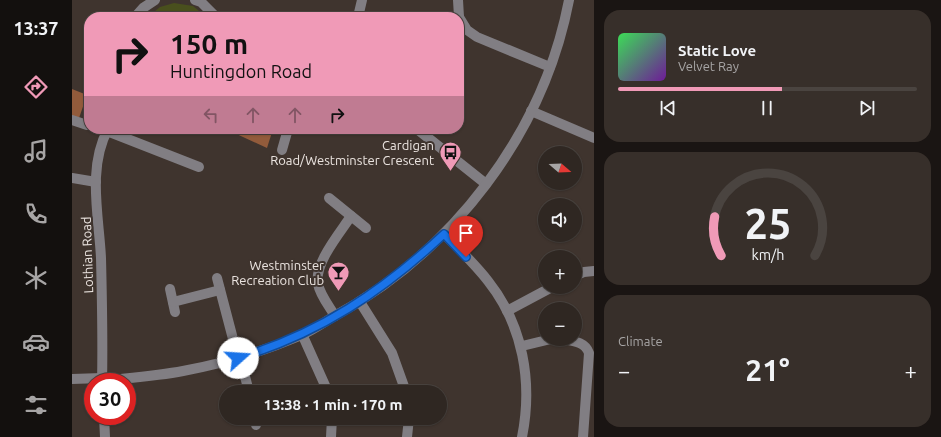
<!DOCTYPE html>
<html lang="en">
<head>
<meta charset="utf-8">
<style>
	:root { --surface:#2f2722; --page:#372f2a; --text:#f1f3f6; --muted:#a7a5a5; --line:#4a4440; --accent:#f09ab7 }
	body { margin:0; font-family:Ubuntu,sans-serif; background:var(--page); color:var(--text); height:100vh; display:flex; flex-direction:column; font-size:15px; white-space:nowrap }
	* { box-sizing:border-box; margin:0 }
	p { font-size:13px; color:var(--muted) }
	.icon { flex:none; width:22px; height:22px; fill:none; stroke:currentColor; stroke-width:2; stroke-linecap:round; stroke-linejoin:round }
	.map { position:relative; flex:1; overflow:hidden }
	.details { display:flex; flex-direction:column; gap:10px; padding:10px; background:#1a1513; width:347px }
	.details>* { flex:none }
	.guide { position:absolute; left:12px; top:12px; width:380px; height:122px; border-radius:16px; box-shadow:0 1px 3px #0004,0 0 0 1px var(--line); background:#f09ab7; color:#111; overflow:hidden }
	.needle { width:26px; rotate:109deg }
	.fabs { position:absolute; left:466px; top:146px; display:grid; gap:8px }
	.fabs a { display:grid; place-items:center; width:44px; height:44px; border-radius:50%; background:var(--surface); box-shadow:0 1px 3px #0004,0 0 0 1px var(--line); font-size:20px }
	.speed { position:absolute; left:12px; top:373px; display:flex; gap:8px; font-size:20px; font-weight:700; text-align:center }
	.speed>* { display:grid; place-content:center; width:52px; height:52px; border-radius:50%; background:var(--surface); box-shadow:0 1px 3px #0004,0 0 0 1px var(--line); line-height:1 }
	.speed .limit { border:6px solid #d22; background:#fff; color:#111 }
	.pin { position:absolute; display:grid; place-items:center; width:34px; height:34px; color:#fff; margin:-41px -17px; border-radius:50% 50% 50% 0; rotate:-45deg; box-shadow:0 0 4px #0007 }
	.pin .icon { rotate:45deg }
	.me { position:absolute; width:44px; margin:-22px; rotate:71deg; stroke-linejoin:round; filter:drop-shadow(0 0 3px #0008) }
	.turn { display:flex; align-items:center; gap:14px; height:84px; padding:0 20px; font-size:18px }
	.turn .icon { width:52px; height:52px; stroke-width:2.5 }
	.turn b { display:block; font-size:28px; line-height:34px }
	.lanes { display:flex; align-items:center; height:38px; padding:0 20px; background:#0003; justify-content:center; gap:20px; direction:ltr }
	.lanes .off { opacity:.35 }
	.big { font-size:30px; font-weight:600; line-height:1.1 }
	.details .card { flex:1; display:flex; flex-direction:column; justify-content:center; gap:6px; min-width:0; padding:0 14px; border-radius:16px; background:var(--page) }
	.details .dial { align-items:center; gap:0 }
	.dial svg { height:104px; overflow:visible; fill:none; stroke:var(--line); stroke-width:7; stroke-linecap:round; text-anchor:middle }
	.dial text { fill:var(--text); stroke:none }
	.song { display:flex; align-items:center; gap:12px }
	.cover { width:48px; height:48px; border-radius:6px; background:linear-gradient(135deg,hsl(130 70% 55%),hsl(280 70% 35%)) }
	.played { height:4px; border-radius:2px; background:linear-gradient(90deg,var(--accent) 55%,var(--line) 55%) }
	.keys { display:flex; justify-content:space-around; direction:ltr }
	.heat { display:flex; justify-content:space-between; align-items:center; font-size:22px; direction:ltr }
	.trip { position:absolute; left:147px; top:385px; width:228px; height:40px; border-radius:20px; background:var(--surface); box-shadow:0 1px 3px #0004,0 0 0 1px var(--line); font-weight:600; line-height:40px; text-align:center }
	main { display:flex; flex:1; min-height:0 }
	.dock { display:flex; flex-direction:column; width:72px; justify-content:space-around; align-items:center; background:#13100e; color:var(--muted) }
	.dock .icon { width:28px; height:28px }
	.dock .current { color:var(--accent) }
	.dock b { font-size:18px; color:var(--text) }
	.map>svg:first-child { display:block }
	.green { fill:#494f1d }
	.building { fill:#925b3b }
	.lines { fill:none; stroke-linecap:round; stroke-linejoin:round }
	.minor { stroke:#817e83; stroke-width:10 }
	.route-casing { stroke:#114b97; stroke-width:10 }
	.route { stroke:#1a73e8; stroke-width:7 }
	.labels { text-anchor:middle; dominant-baseline:central; stroke-width:4; stroke-linejoin:round; paint-order:stroke }
	.poi-label { font-size:13px; fill:#ebe4e0; stroke:#3f342e; text-anchor:end }
	.street-label { font-size:13px; fill:#ebe4e0; stroke:#3f342e }
</style>
</head>
<body>
<main>
<nav class="dock">
<b>13:37</b>
<svg class="icon current" aria-label="directions" viewBox="0 0 24 24"><path d="M12 3l9 9-9 9-9-9zM9 14v-3h6M13 9l2 2-2 2"/></svg>
<svg class="icon" aria-label="music" viewBox="0 0 24 24"><path d="M9 18V5l10-2v13"/><circle cx="6" cy="18" r="3"/><circle cx="16" cy="16" r="3"/></svg>
<svg class="icon" aria-label="phone" viewBox="0 0 24 24"><path d="M5 4h4l2 5-3 2q2 4 5 5l2-3 5 2v4C11 20 4 13 5 4z"/></svg>
<svg class="icon" aria-label="climate" viewBox="0 0 24 24"><path d="M12 3v18M4 7l16 10M4 17L20 7"/></svg>
<svg class="icon" aria-label="car" viewBox="0 0 24 24"><path d="M5 17H2v-5l4-1 3-4h7l3 4 3 1v5h-3M9 17h6M6 11h13"/><circle cx="7" cy="17" r="2"/><circle cx="17" cy="17" r="2"/></svg>
<svg class="icon" aria-label="filters" viewBox="0 0 24 24"><path d="M4 7h16M4 17h16"/><circle cx="9" cy="7" r="2"/><circle cx="15" cy="17" r="2"/></svg>
</nav>
<div class="map">
<svg width="522" height="437" viewBox="0 0 522 437">
	<rect width="100%" height="100%" fill="#3f342e"/>
	<polygon class="green" points="102,3 121,6 134,17 76,17 88,7"/>
	<g class="building">
		<polygon points="0,89 15,95 7,118 0,116"/>
		<polygon points="159,129 201,129 195,148 158,131"/>
	</g>
	<g class="lines">
		<g class="minor">
			<polyline points="123,0 129,2 144,17"/>
			<polyline points="386,0 387,17"/>
			<polyline points="63,17 71,8 83,0"/>
			<polyline points="286,17 290,0"/>
			<polyline points="387,17 395,30 405,37 478,67"/>
			<polyline points="459,111 522,138"/>
			<polyline points="0,120 15,125"/>
			<polyline points="345,129 414,184"/>
			<polyline points="35,131 127,167"/>
			<polyline points="210,150 216,129"/>
			<polyline points="0,178 24,182"/>
			<polyline points="257,198 294,228"/>
			<path d="M372 234C387 249 403 264 416 281 451 325 461 382 450 437"/>
			<polyline points="503,276 512,272 522,271"/>
			<polyline points="145,278 166,358"/>
			<polyline points="98,289 103,312"/>
			<polyline points="101,302 148,290"/>
			<polyline points="288,302 320,353 334,392"/>
			<polyline points="435,311 480,287"/>
			<path d="M263 316C257 306 248 295 246 284 242 263 268 233 279 216"/>
			<polyline points="230,334 256,392"/>
			<path d="M490 339C500 341 513 341 517 353L511 437"/>
			<polyline points="450,346 479,339"/>
			<polyline points="168,357 177,392"/>
			<polyline points="0,379 30,378"/>
			<path d="M30 381C57 378 85 376 111 371 151 364 192 351 230 335 241 330 251 323 261 317 380 252 471 135 497 0"/>
			<path d="M30 382C31 341 30 299 29 258 27 216 15 168 36 129"/>
			<polyline points="32,416 33,437"/>
			<polyline points="183,418 184,425"/>
			<polyline points="259,437 260,418"/>
			<polyline points="335,437 337,418"/>
		</g>
	</g>
	<g class="lines">
		<defs>
			<path id="route" d="M166 358C247 334 311 291 372 234L394 257"/>
		</defs>
		<use href="#route" class="route-casing"/>
		<use href="#route" class="route"/>
	</g>
	<defs>
		<symbol id="bus-pin" viewBox="-11 -11 22 30"><path d="M0 17L-7.5 6A9.5 9.5 0 1 1 7.5 6Z" fill="#f09ab7" stroke="#3f342e"/><path d="M-5-6H5V4H4V6H2V4H-2V6H-4V4H-5ZM-3.5-4V0h7V-4ZM-3.5 1.2v1.5H-2V1.2ZM2 1.2v1.5H3.5V1.2Z" fill="#111"/></symbol>
		<symbol id="bar-pin" viewBox="-11 -11 22 30"><path d="M0 17L-7.5 6A9.5 9.5 0 1 1 7.5 6Z" fill="#f09ab7" stroke="#3f342e"/><path d="M-6-5H6L.8 .8V4.5H3.5V6h-7V4.5H-.8V.8Z" fill="#111"/></symbol>
	</defs>
	<g fill-rule="evenodd">
		<use href="#bus-pin" x="366" y="140" width="25" height="34"/>
		<use href="#bar-pin" x="254" y="260" width="25" height="34"/>
	</g>
	<g class="labels">
		<g class="poi-label">
			<text x="362" y="145">Cardigan<tspan x="362" dy="15">Road/Westminster Crescent</tspan></text>
			<text x="252" y="265">Westminster<tspan x="252" dy="15">Recreation Club</tspan></text>
		</g>
		<g class="street-label">
			<text transform="translate(15 255) rotate(-92)">Lothian Road</text>
		</g>
	</g>
</svg>
<div class="fabs">
<a><svg class="needle" viewBox="-14 -14 28 28"><path d="M0-13l5 13h-10z" fill="#e53935"/><path d="M0 13l5-13h-10z" fill="#a7a5a5"/></svg></a>
<a><svg class="icon" aria-label="sound" viewBox="0 0 24 24"><path d="M4 9h4l5-4v14l-5-4H4zM17 9q2 3 0 6"/></svg></a>
<a>+</a>
<a>−</a>
</div>
<div class="speed"><div class="limit">30</div></div>
<div class="pin" style="left:394px;top:257px;background:#d93025"><svg class="icon" aria-label="arrive" viewBox="0 0 24 24"><path d="M6 21V4h12l-3 4 3 4H6"/></svg></div>
<svg class="me" style="left:166px;top:358px" viewBox="-20 -20 40 40"><circle r="19" fill="#fff"/><path d="M0-13L10 11 0 6-10 11z" fill="#1a73e8"/></svg>
<div class="trip">13:38 · 1 min · 170 m</div>
<div class="guide">
<div class="turn"><svg class="icon" aria-label="right" viewBox="0 0 24 24"><path d="M7 20v-9h11M14 6l5 5-5 5"/></svg><div><b>150 m</b>Huntingdon Road</div></div>
<div class="lanes"><svg class="icon off" aria-label="left" viewBox="0 0 24 24"><path d="M17 20v-9H6M10 6l-5 5 5 5"/></svg><svg class="icon off" aria-label="ahead" viewBox="0 0 24 24"><path d="M12 20V5M6 11l6-6 6 6"/></svg><svg class="icon off" aria-label="ahead" viewBox="0 0 24 24"><path d="M12 20V5M6 11l6-6 6 6"/></svg><svg class="icon" aria-label="right" viewBox="0 0 24 24"><path d="M7 20v-9h11M14 6l5 5-5 5"/></svg></div>
</div>
</div>
<section class="details">
<div class="card">
<div class="song"><i class="cover"></i><div><b>Static Love</b><p>Velvet Ray</p></div></div>
<div class="played"></div>
<div class="keys"><svg class="icon" aria-label="previous" viewBox="0 0 24 24"><path d="M18 5L8 12l10 7zM5 5v14"/></svg><svg class="icon" aria-label="pause" viewBox="0 0 24 24"><path d="M8 5v14M16 5v14"/></svg><svg class="icon" aria-label="next" viewBox="0 0 24 24"><path d="M6 5l10 7-10 7zM19 5v14"/></svg></div>
</div>
<div class="card dial"><svg viewBox="0 0 100 80">
<path d="M14 69A42 42 0 1 1 86 69"/>
<path d="M14 69A42 42 0 0 1 9 39" stroke="#f09ab7"/>
<text x="50" y="56" font-size="32" font-weight="700">25</text>
<text x="50" y="72" font-size="11">km/h</text>
</svg></div>
<div class="card"><p>Climate</p>
<div class="heat"><a>−</a><b class="big">21°</b><a>+</a></div>
</div>
</section>
</main>
</body>
</html>
